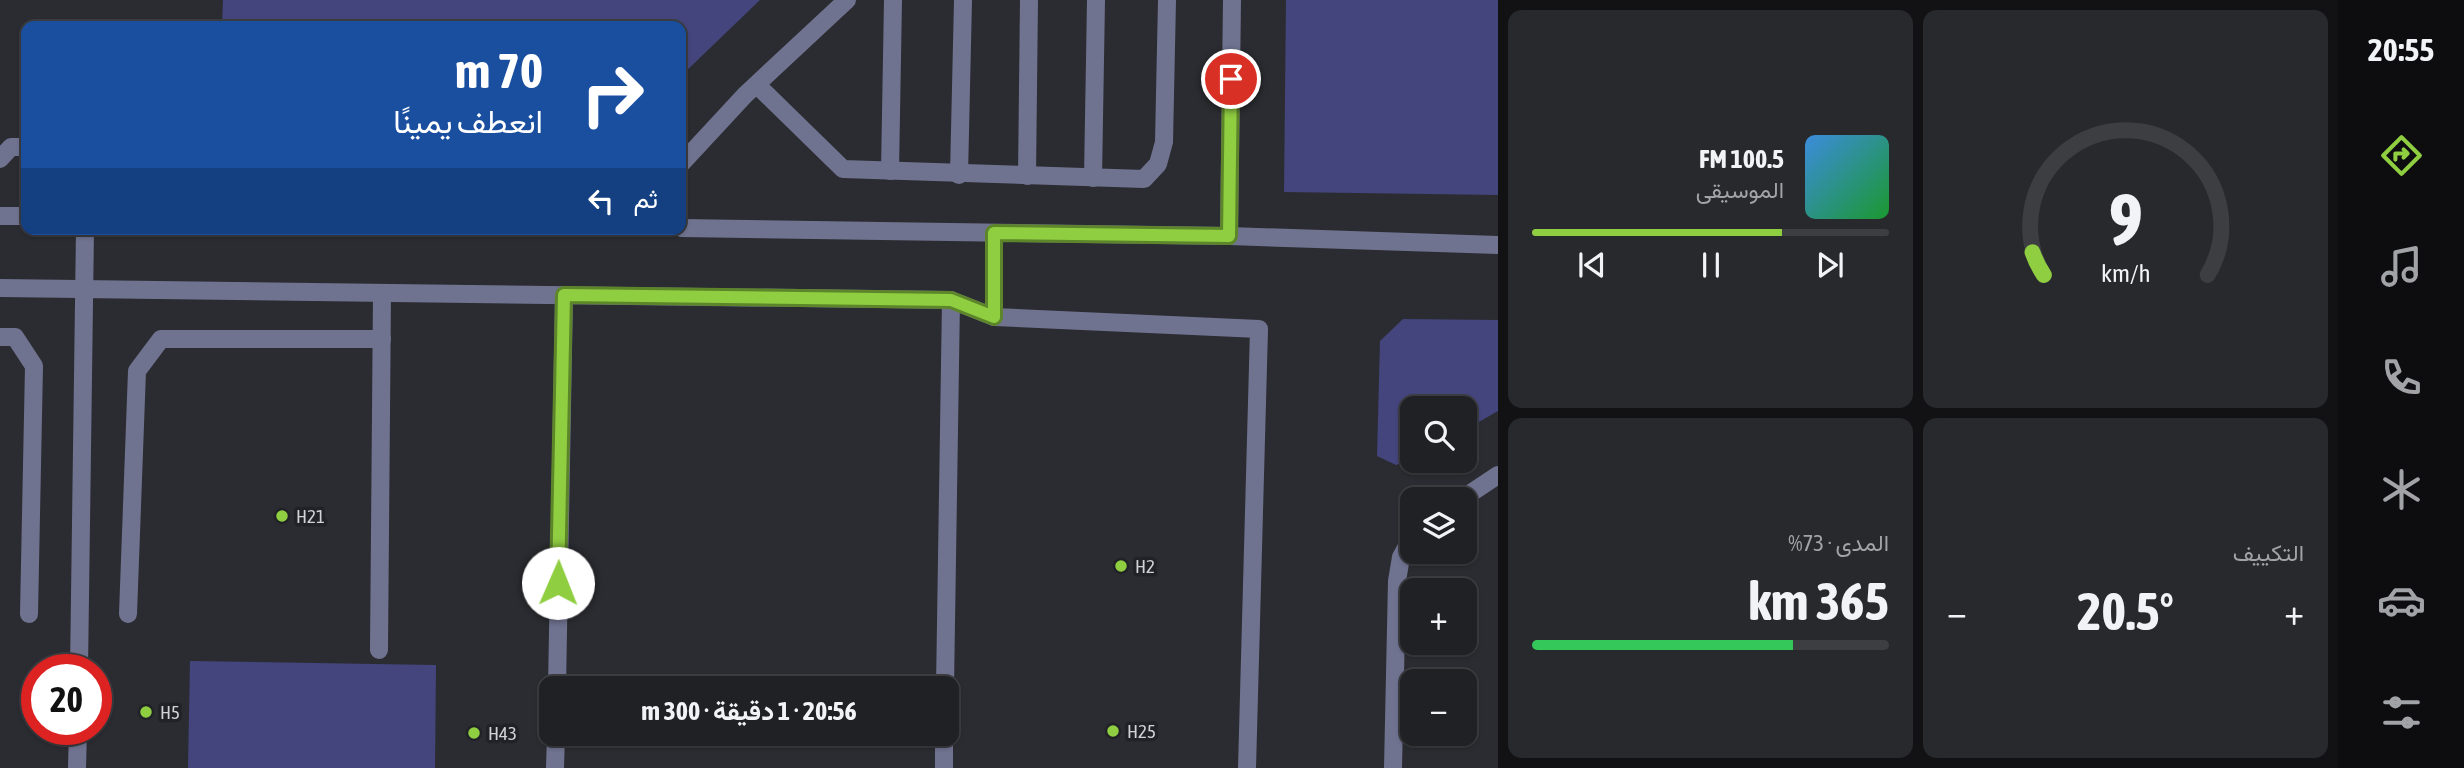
<!DOCTYPE html>
<html lang="ar">
<head>
<meta charset="utf-8">
<style>
	:root { --surface:#202125; --page:#28292d; --text:#f1f3f6; --muted:#a2a3a7; --line:#3d3e42; --accent:#8fcd41 }
	body { margin:0; font-family:"Asap Condensed",Vazirmatn,sans-serif; background:var(--page); color:var(--text); direction:rtl; height:100vh; display:flex; flex-direction:column; font-size:26px; white-space:nowrap }
	* { box-sizing:border-box; margin:0 }
	p { font-size:23px; color:var(--muted) }
	.icon { flex:none; width:38px; height:38px; fill:none; stroke:currentColor; stroke-width:2; stroke-linecap:round; stroke-linejoin:round }
	.map { position:relative; flex:1; overflow:hidden; direction:ltr }
	.drawer { display:flex; flex-direction:column; gap:10px; padding:10px; background:#121214; width:840px }
	.drawer>* { flex:none }
	.top-card { position:absolute; left:21px; top:21px; width:665px; height:214px; border-radius:14px; box-shadow:0 2px 5px #0004,0 0 0 2px var(--line); direction:rtl; background:#1a4fa0; color:#fff; overflow:hidden }
	.fabs { position:absolute; left:1400px; top:396px; display:grid; gap:14px }
	.fabs a { display:grid; place-items:center; width:77px; height:77px; border-radius:14px; background:var(--surface); box-shadow:0 2px 5px #0004,0 0 0 2px var(--line); font-size:35px }
	.speed { position:absolute; left:21px; top:654px; display:flex; gap:14px; font-size:35px; font-weight:700; text-align:center }
	.speed>* { display:grid; place-content:center; width:91px; height:91px; border-radius:50%; background:var(--surface); box-shadow:0 2px 5px #0004,0 0 0 2px var(--line); line-height:1 }
	.speed .limit { border:10px solid #d22; background:#fff; color:#111 }
	.pin { position:absolute; display:grid; place-items:center; width:60px; height:60px; color:#fff; margin:-30px; border:4px solid #fff; border-radius:50%; box-shadow:0 2px 7px #0007 }
	.me { position:absolute; width:77px; margin:-38px; rotate:1deg; stroke-linejoin:round; filter:drop-shadow(0 0 5px #0008) }
	.turn { display:flex; align-items:center; gap:24px; height:147px; padding:0 28px; font-size:32px }
	.turn .icon { width:91px; height:91px; stroke-width:2.5 }
	.turn b { display:block; font-size:49px; line-height:60px }
	.then { display:flex; align-items:center; height:66px; padding:0 28px; background:#0003; gap:14px; font-size:26px }
	.big { font-size:52px; font-weight:700; line-height:1.1 }
	.drawer .card { flex:1; display:flex; flex-direction:column; justify-content:center; gap:10px; min-width:0; padding:0 24px; border-radius:14px; background:var(--page) }
	.drawer .dial { align-items:center; gap:0 }
	.dial svg { height:182px; overflow:visible; fill:none; stroke:var(--line); stroke-width:7; stroke-linecap:round; text-anchor:middle }
	.dial text { fill:var(--text); stroke:none }
	.song { display:flex; align-items:center; gap:21px }
	.cover { width:84px; height:84px; border-radius:10px; background:linear-gradient(135deg,hsl(210 70% 55%),hsl(130 70% 35%)) }
	.played { height:7px; border-radius:4px; background:linear-gradient(90deg,var(--accent) 70%,var(--line) 70%) }
	.keys { display:flex; justify-content:space-around; direction:ltr }
	.heat { display:flex; justify-content:space-between; align-items:center; font-size:38px; direction:ltr }
	.charge { height:10px; border-radius:5px; background:linear-gradient(90deg,#34c759 73%,var(--line) 0) }
	.drawer .tiles { flex:1; display:grid; gap:10px; grid-template-columns:repeat(2,1fr) }
	.trip { position:absolute; left:539px; top:676px; width:420px; height:70px; border-radius:14px; background:var(--surface); box-shadow:0 2px 5px #0004,0 0 0 2px var(--line); font-weight:700; line-height:70px; text-align:center; direction:rtl }
	main { display:flex; flex:1; min-height:0 }
	.tabs { display:flex; flex-direction:column; width:126px; justify-content:space-around; align-items:center; background:#0d0d0f; color:var(--muted) }
	.tabs .icon { width:49px; height:49px }
	.tabs .active { color:var(--accent) }
	.tabs b { font-size:32px; color:var(--text) }
	.map>svg:first-child { display:block }
	.green { fill:#43457c }
	.lines { fill:none; stroke-linecap:round; stroke-linejoin:round }
	.minor { stroke:#707390; stroke-width:18 }
	.route-casing { stroke:#5d852a; stroke-width:18 }
	.route { stroke:#8fcd41; stroke-width:12 }
	.poi-dot { fill:#8fcd41; stroke:#212227; stroke-width:2.5 }
	.labels { text-anchor:middle; dominant-baseline:central; stroke-width:7; stroke-linejoin:round; paint-order:stroke }
	.poi-label { font-size:19px; fill:#d2d2d6; stroke:#212227; text-anchor:start }
</style>
</head>
<body>
<main>
<nav class="tabs">
<b>20:55</b>
<svg class="icon active" aria-label="directions" viewBox="0 0 24 24"><path d="M12 3l9 9-9 9-9-9zM9 14v-3h6M13 9l2 2-2 2"/></svg>
<svg class="icon" aria-label="music" viewBox="0 0 24 24"><path d="M9 18V5l10-2v13"/><circle cx="6" cy="18" r="3"/><circle cx="16" cy="16" r="3"/></svg>
<svg class="icon" aria-label="phone" viewBox="0 0 24 24"><path d="M5 4h4l2 5-3 2q2 4 5 5l2-3 5 2v4C11 20 4 13 5 4z"/></svg>
<svg class="icon" aria-label="climate" viewBox="0 0 24 24"><path d="M12 3v18M4 7l16 10M4 17L20 7"/></svg>
<svg class="icon" aria-label="car" viewBox="0 0 24 24"><path d="M5 17H2v-5l4-1 3-4h7l3 4 3 1v5h-3M9 17h6M6 11h13"/><circle cx="7" cy="17" r="2"/><circle cx="17" cy="17" r="2"/></svg>
<svg class="icon" aria-label="filters" viewBox="0 0 24 24"><path d="M4 7h16M4 17h16"/><circle cx="9" cy="7" r="2"/><circle cx="15" cy="17" r="2"/></svg>
</nav>
<section class="drawer">
<div class="tiles">
<div class="card dial"><svg viewBox="0 0 100 80">
<path d="M14 69A42 42 0 1 1 86 69"/>
<path d="M14 69A42 42 0 0 1 9 59" stroke="#8fcd41"/>
<text x="50" y="56" font-size="32" font-weight="700">9</text>
<text x="50" y="72" font-size="11">km/h</text>
</svg></div>
<div class="card">
<div class="song"><i class="cover"></i><div><b>100.5 FM</b><p>الموسيقى</p></div></div>
<div class="played"></div>
<div class="keys"><svg class="icon" aria-label="previous" viewBox="0 0 24 24"><path d="M18 5L8 12l10 7zM5 5v14"/></svg><svg class="icon" aria-label="pause" viewBox="0 0 24 24"><path d="M8 5v14M16 5v14"/></svg><svg class="icon" aria-label="next" viewBox="0 0 24 24"><path d="M6 5l10 7-10 7zM19 5v14"/></svg></div>
</div>
<div class="card"><p>التكييف</p>
<div class="heat"><a>−</a><b class="big">20.5°</b><a>+</a></div>
</div>
<div class="card"><p>المدى · 73%</p><b class="big">365 km</b><div class="charge"></div></div>
</div>
</section>
<div class="map">
<svg width="1498" height="768" viewBox="0 0 1498 768">
	<rect width="100%" height="100%" fill="#2b2c31"/>
	<g class="green">
		<polygon points="223,0 760,0 681,76 681,26 222,26"/>
		<polygon points="1286,0 1498,0 1498,195 1284,192"/>
		<polygon points="1403,319 1498,320 1498,411 1465,430 1465,408 1412,408 1412,459 1396,465 1377,456 1380,341"/>
		<polygon points="190,661 436,665 435,768 188,768"/>
	</g>
	<g class="lines">
		<g class="minor">
			<polyline points="757,85 843,169 1144,179 1158,164 1164,142 1167,0"/>
			<polyline points="0,159 11,147 26,147"/>
			<polyline points="681,164 745,95 847,0"/>
			<polyline points="890,171 893,0"/>
			<polyline points="959,175 963,0"/>
			<polyline points="1027,176 1029,0"/>
			<polyline points="1093,178 1096,0"/>
			<polyline points="0,216 26,216"/>
			<polyline points="681,228 1229,236 1498,245"/>
			<polyline points="1229,236 1232,0"/>
			<polyline points="0,288 951,300 994,317 1259,329 1247,768"/>
			<polyline points="994,317 994,233"/>
			<polyline points="0,337 15,337 34,366 29,614"/>
			<polyline points="1462,499 1498,475"/>
			<polyline points="128,614 137,371 161,339 382,339"/>
			<polyline points="379,650 382,293"/>
			<polyline points="79,670 85,229"/>
			<polyline points="557,688 564,295"/>
			<polyline points="945,688 951,300"/>
			<polyline points="77,768 78,730"/>
			<polyline points="555,768 556,733"/>
			<polyline points="944,768 944,733"/>
			<polyline points="1393,768 1397,581 1401,557 1412,537"/>
		</g>
	</g>
	<g class="lines">
		<defs>
			<polyline id="route" points="558,583 564,295 951,300 994,317 994,233 1229,236 1231,79"/>
		</defs>
		<use href="#route" class="route-casing"/>
		<use href="#route" class="route"/>
	</g>
	<g class="poi-dot">
		<circle cx="282" cy="516" r="7"/>
		<circle cx="1121" cy="566" r="7"/>
		<circle cx="146" cy="712" r="7"/>
		<circle cx="1113" cy="731" r="7"/>
		<circle cx="474" cy="733" r="7"/>
	</g>
	<g class="labels">
		<g class="poi-label">
			<text x="296" y="516">H21</text>
			<text x="1135" y="566">H2</text>
			<text x="160" y="712">H5</text>
			<text x="1127" y="731">H25</text>
			<text x="488" y="733">H43</text>
		</g>
	</g>
</svg>
<div class="fabs">
<a><svg class="icon" aria-label="search" viewBox="0 0 24 24"><circle cx="10" cy="10" r="6"/><path d="M15 15l6 6"/></svg></a>
<a><svg class="icon" aria-label="layers" viewBox="0 0 24 24"><path d="M12 4l9 5-9 5-9-5zM3 14l9 5 9-5"/></svg></a>
<a>+</a>
<a>−</a>
</div>
<div class="speed"><div class="limit">20</div></div>
<div class="pin" style="left:1231px;top:79px;background:#d93025"><svg class="icon" aria-label="arrive" viewBox="0 0 24 24"><path d="M6 21V4h12l-3 4 3 4H6"/></svg></div>
<svg class="me" style="left:558px;top:583px" viewBox="-20 -20 40 40"><circle r="19" fill="#fff"/><path d="M0-13L10 11 0 6-10 11z" fill="#8fcd41"/></svg>
<div class="trip">20:56 · 1 دقيقة · 300 m</div>
<div class="top-card">
<div class="turn"><svg class="icon" aria-label="right" viewBox="0 0 24 24"><path d="M7 20v-9h11M14 6l5 5-5 5"/></svg><div><b>70 m</b>انعطف يمينًا</div></div>
<div class="then">ثم<svg class="icon" aria-label="left" viewBox="0 0 24 24"><path d="M17 20v-9H6M10 6l-5 5 5 5"/></svg></div>
</div>
</div>
</main>
</body>
</html>
